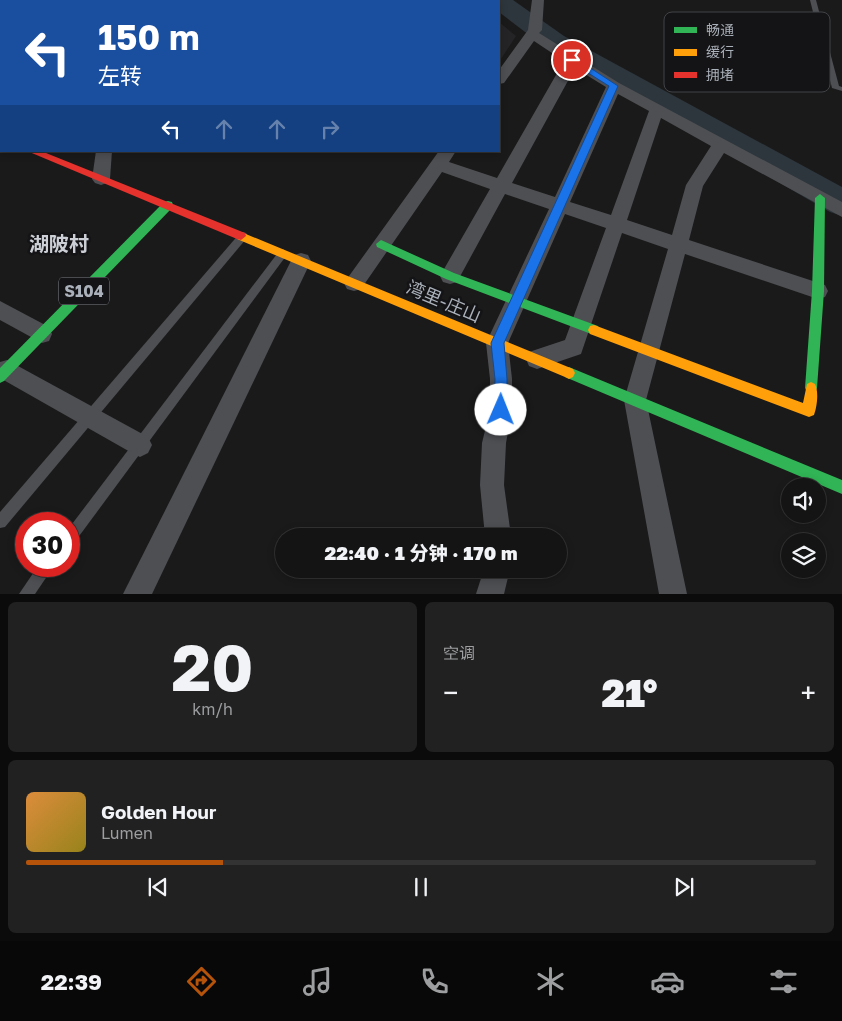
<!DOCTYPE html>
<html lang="zh">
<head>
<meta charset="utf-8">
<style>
	:root { --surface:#141414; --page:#212122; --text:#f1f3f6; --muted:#9d9ea0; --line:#333334; --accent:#b45309 }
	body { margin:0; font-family:"Golos Text","Noto Sans SC",sans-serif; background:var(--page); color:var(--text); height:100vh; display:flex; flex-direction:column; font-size:19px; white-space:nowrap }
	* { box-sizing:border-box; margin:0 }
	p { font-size:16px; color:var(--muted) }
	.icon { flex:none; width:28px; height:28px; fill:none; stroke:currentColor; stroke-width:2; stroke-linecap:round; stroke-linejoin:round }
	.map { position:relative; height:594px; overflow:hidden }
	.panel { display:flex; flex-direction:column; gap:8px; padding:8px; background:#0b0b0b; flex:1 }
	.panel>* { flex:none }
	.banner { position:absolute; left:0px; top:0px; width:500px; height:152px; box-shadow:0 2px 8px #0003,0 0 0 1px var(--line); background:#1a4fa0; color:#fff; overflow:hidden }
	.controls { position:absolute; left:781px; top:478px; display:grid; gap:10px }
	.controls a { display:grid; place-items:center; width:45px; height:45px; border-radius:50%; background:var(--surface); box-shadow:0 2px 8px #0003,0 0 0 1px var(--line); font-size:25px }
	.speed { position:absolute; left:15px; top:512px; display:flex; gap:10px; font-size:25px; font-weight:700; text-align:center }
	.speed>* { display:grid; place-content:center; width:65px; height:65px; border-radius:50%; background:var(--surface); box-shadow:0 2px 8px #0003,0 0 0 1px var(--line); line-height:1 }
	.speed .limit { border:8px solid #d22; background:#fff; color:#111 }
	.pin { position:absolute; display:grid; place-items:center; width:42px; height:42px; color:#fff; margin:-21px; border:2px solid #fff; border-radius:50%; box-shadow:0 1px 5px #0007 }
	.me { position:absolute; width:55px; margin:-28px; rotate:1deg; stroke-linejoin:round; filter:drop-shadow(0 0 4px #0008) }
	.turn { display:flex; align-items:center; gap:18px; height:105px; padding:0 15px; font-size:22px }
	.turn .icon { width:65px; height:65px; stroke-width:2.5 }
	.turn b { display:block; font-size:35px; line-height:42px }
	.lanes { display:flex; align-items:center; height:48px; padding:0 15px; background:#0003; justify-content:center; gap:25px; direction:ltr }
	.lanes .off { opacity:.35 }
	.big { font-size:38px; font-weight:800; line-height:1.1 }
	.panel .widget { flex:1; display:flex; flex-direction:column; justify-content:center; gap:8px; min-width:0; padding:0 18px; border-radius:8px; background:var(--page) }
	.panel .dial { align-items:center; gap:0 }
	.dial b { font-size:65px; line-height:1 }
	.song { display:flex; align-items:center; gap:15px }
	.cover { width:60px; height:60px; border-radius:8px; background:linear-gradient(135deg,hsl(30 70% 55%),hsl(50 70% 35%)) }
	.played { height:5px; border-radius:2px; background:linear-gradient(90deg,var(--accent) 25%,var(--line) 25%) }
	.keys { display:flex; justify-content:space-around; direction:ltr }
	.heat { display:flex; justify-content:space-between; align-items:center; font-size:28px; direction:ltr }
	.panel .tiles { flex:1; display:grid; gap:8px; grid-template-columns:1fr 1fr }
	.widget:last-child { grid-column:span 2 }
	.trip { position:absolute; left:275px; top:528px; width:292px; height:50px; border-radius:25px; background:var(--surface); box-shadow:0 2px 8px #0003,0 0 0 1px var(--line); font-weight:800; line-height:50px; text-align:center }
	.menu { display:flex; height:80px; justify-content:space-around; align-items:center; background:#080808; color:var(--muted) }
	.menu .icon { width:35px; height:35px }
	.menu .current { color:var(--accent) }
	.menu b { font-size:22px; color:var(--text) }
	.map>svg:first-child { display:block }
	.built { fill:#242427 }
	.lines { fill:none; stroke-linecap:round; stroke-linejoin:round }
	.river { fill:#2d363c; fill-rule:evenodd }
	.lane { fill:#4e4f53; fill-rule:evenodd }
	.street { fill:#4e4f53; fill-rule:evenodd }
	.fast { fill:#30b455; fill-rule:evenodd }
	.slow { fill:#ff9f0a; fill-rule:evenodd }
	.jam { fill:#e5322d; fill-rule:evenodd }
	.route { fill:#1a73e8; stroke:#114b97 }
	.labels { text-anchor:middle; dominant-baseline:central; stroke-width:5; stroke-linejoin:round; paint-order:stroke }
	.shield { fill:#141416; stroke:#7e8289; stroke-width:1 }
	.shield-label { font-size:16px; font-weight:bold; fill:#abb1ba }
	.street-label { font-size:18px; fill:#abb1ba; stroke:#141416 }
	.quarter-label { font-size:20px; font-weight:bold; fill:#ccd0d6; stroke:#141416 }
	.key { fill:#141416; stroke:#414347; stroke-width:1 }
	.key-label { font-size:14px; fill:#abb1ba }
</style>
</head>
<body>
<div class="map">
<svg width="842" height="594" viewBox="0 0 842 594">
	<rect width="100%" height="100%" fill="#1a1a1a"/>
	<g class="built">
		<polygon points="218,0 472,0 474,1 216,1"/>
		<polygon points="499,22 516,36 499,62"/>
	</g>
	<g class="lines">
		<polygon class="river" points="488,0 513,0 564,36 842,187 842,216 830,212 546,48 499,12 499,1"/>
		<g class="lane">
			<polygon points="810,0 816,0 839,86 842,87 842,91 832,88"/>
			<polygon points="243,232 246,233 248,236 246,239 5,527 0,528 0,512 240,233"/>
			<polygon points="283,249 288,253 286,256 74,543 69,544 69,528 280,250"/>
			<polygon points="38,566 54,566 35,594 19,594"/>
		</g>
		<g class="street">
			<path d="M532 0H544L542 30 539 33 619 83 842 202V217L724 153 703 186 689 240 825 285 828 291 825 297 818 299 685 254 646 400 687 594H659L624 400 668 249 622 233 581 354 537 369 529 366 526 359 529 352 565 340 606 228 565 214 508 343 512 379V410L506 443 504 485 511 536H485L480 485 482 443 490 410V379L486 343 549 209 505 194 457 282 450 284 443 282 440 276 490 189 442 172 361 289 354 291 347 289 344 283 439 151H456L449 162 497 178 564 61 534 41 504 83 499 84V70L528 30ZM575 68 606 87 555 197 512 183ZM618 94 649 111 611 215 570 202ZM661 118 711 146 686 185 672 235 627 220Z"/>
			<polygon points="96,151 112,151 110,179 107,183 101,185 95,183 92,179"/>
			<polygon points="301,253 308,255 311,261 152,594 123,594 294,255"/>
			<polygon points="0,301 49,327 52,334 49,341 42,343 0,320"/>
			<polygon points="7,360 148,437 152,445 148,453 140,457 132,453 0,378 0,362"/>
			<polygon points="484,569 510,569 504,594 476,594"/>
		</g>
		<g class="fast">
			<polygon points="820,194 825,198 824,291 817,388 815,392 811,394 807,392 805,388 812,291 815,198"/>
			<polygon points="168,201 172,202 173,205 172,208 4,381 0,383 0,368 164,202"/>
			<polygon points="381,240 454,273 598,326 600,330 598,334 594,335 446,279 377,247 376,244"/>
			<polygon points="569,367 842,480 842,494 565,377 563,373 565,369"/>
		</g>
		<g class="slow">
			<rect x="0" y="136" width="1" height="7"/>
			<polygon points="241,232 573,369 575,373 573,377 569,379 565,377 237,239 236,236 237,233"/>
			<path d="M594 325 803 403 807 384 811 382 815 384C819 392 817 407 814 415L809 417 590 334 588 330 590 326Z"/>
		</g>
		<polygon class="jam" points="27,151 41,151 245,233 246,236 241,240 237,239"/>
	</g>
	<polygon class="route" points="569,58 575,58 618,86 504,343 507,379 507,410 505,414 501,416 496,414 494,410 495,379 491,343 609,86 569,61"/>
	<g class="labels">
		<rect class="shield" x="59" y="277.5" width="50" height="27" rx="4"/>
		<g class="shield-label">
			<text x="84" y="291">S104</text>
		</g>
		<g class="street-label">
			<text transform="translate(444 301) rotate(23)">湾里-庄山</text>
		</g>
		<g class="quarter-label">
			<text x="59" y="243">湖陂村</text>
		</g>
	</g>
	<rect x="664" y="12" width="166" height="80" rx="8" class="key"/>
	<rect x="674" y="27" width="23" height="6" fill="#30b455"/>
	<rect x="674" y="49" width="23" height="7" fill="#ff9f0a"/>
	<rect x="674" y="72" width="23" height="6" fill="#e5322d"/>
	<g class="key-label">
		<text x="706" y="35">畅通</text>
		<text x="706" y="57">缓行</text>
		<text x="706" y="80">拥堵</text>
	</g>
</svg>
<div class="controls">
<a><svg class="icon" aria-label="sound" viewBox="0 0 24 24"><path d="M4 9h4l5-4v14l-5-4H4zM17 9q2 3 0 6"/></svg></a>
<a><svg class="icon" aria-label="layers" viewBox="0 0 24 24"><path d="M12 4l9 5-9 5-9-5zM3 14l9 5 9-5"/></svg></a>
</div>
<div class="speed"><div class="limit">30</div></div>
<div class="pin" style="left:572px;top:60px;background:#d93025"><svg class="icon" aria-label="arrive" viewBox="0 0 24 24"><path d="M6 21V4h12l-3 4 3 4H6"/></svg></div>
<svg class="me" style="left:501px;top:410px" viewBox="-20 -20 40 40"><circle r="19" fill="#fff"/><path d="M0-13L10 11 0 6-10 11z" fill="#1a73e8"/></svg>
<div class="trip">22:40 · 1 分钟 · 170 m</div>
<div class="banner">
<div class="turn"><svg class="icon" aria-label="left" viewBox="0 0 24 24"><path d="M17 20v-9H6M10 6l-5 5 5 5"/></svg><div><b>150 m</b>左转</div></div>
<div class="lanes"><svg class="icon" aria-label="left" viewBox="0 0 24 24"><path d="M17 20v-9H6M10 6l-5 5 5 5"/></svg><svg class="icon off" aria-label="ahead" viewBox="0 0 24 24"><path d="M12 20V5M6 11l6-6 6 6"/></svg><svg class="icon off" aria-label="ahead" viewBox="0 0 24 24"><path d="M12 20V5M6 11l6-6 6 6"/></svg><svg class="icon off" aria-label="right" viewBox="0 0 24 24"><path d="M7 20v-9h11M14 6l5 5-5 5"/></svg></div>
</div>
</div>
<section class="panel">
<div class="tiles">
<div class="widget dial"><b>20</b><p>km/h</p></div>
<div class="widget"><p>空调</p>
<div class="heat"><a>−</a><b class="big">21°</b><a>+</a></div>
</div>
<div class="widget">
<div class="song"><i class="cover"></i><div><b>Golden Hour</b><p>Lumen</p></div></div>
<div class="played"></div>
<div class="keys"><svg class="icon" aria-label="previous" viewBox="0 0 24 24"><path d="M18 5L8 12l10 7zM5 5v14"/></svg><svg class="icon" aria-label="pause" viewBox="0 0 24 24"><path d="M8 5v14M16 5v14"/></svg><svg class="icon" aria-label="next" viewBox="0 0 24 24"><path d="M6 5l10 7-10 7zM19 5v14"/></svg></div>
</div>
</div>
</section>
<nav class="menu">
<b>22:39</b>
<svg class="icon current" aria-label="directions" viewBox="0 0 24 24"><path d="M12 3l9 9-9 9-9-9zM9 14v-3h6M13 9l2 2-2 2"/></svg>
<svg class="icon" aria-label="music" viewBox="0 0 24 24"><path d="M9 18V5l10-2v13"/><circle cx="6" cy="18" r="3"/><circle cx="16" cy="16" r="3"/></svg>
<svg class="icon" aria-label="phone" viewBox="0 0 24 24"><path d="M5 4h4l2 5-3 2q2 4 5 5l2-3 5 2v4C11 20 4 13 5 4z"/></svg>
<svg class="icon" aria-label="climate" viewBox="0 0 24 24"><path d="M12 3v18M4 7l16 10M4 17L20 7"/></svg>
<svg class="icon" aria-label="car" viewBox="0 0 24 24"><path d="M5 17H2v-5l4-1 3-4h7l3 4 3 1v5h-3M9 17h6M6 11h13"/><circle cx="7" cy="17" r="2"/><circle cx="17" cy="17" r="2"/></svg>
<svg class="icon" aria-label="filters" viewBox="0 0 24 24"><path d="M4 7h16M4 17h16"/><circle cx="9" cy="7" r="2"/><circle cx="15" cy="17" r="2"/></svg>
</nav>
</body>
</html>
